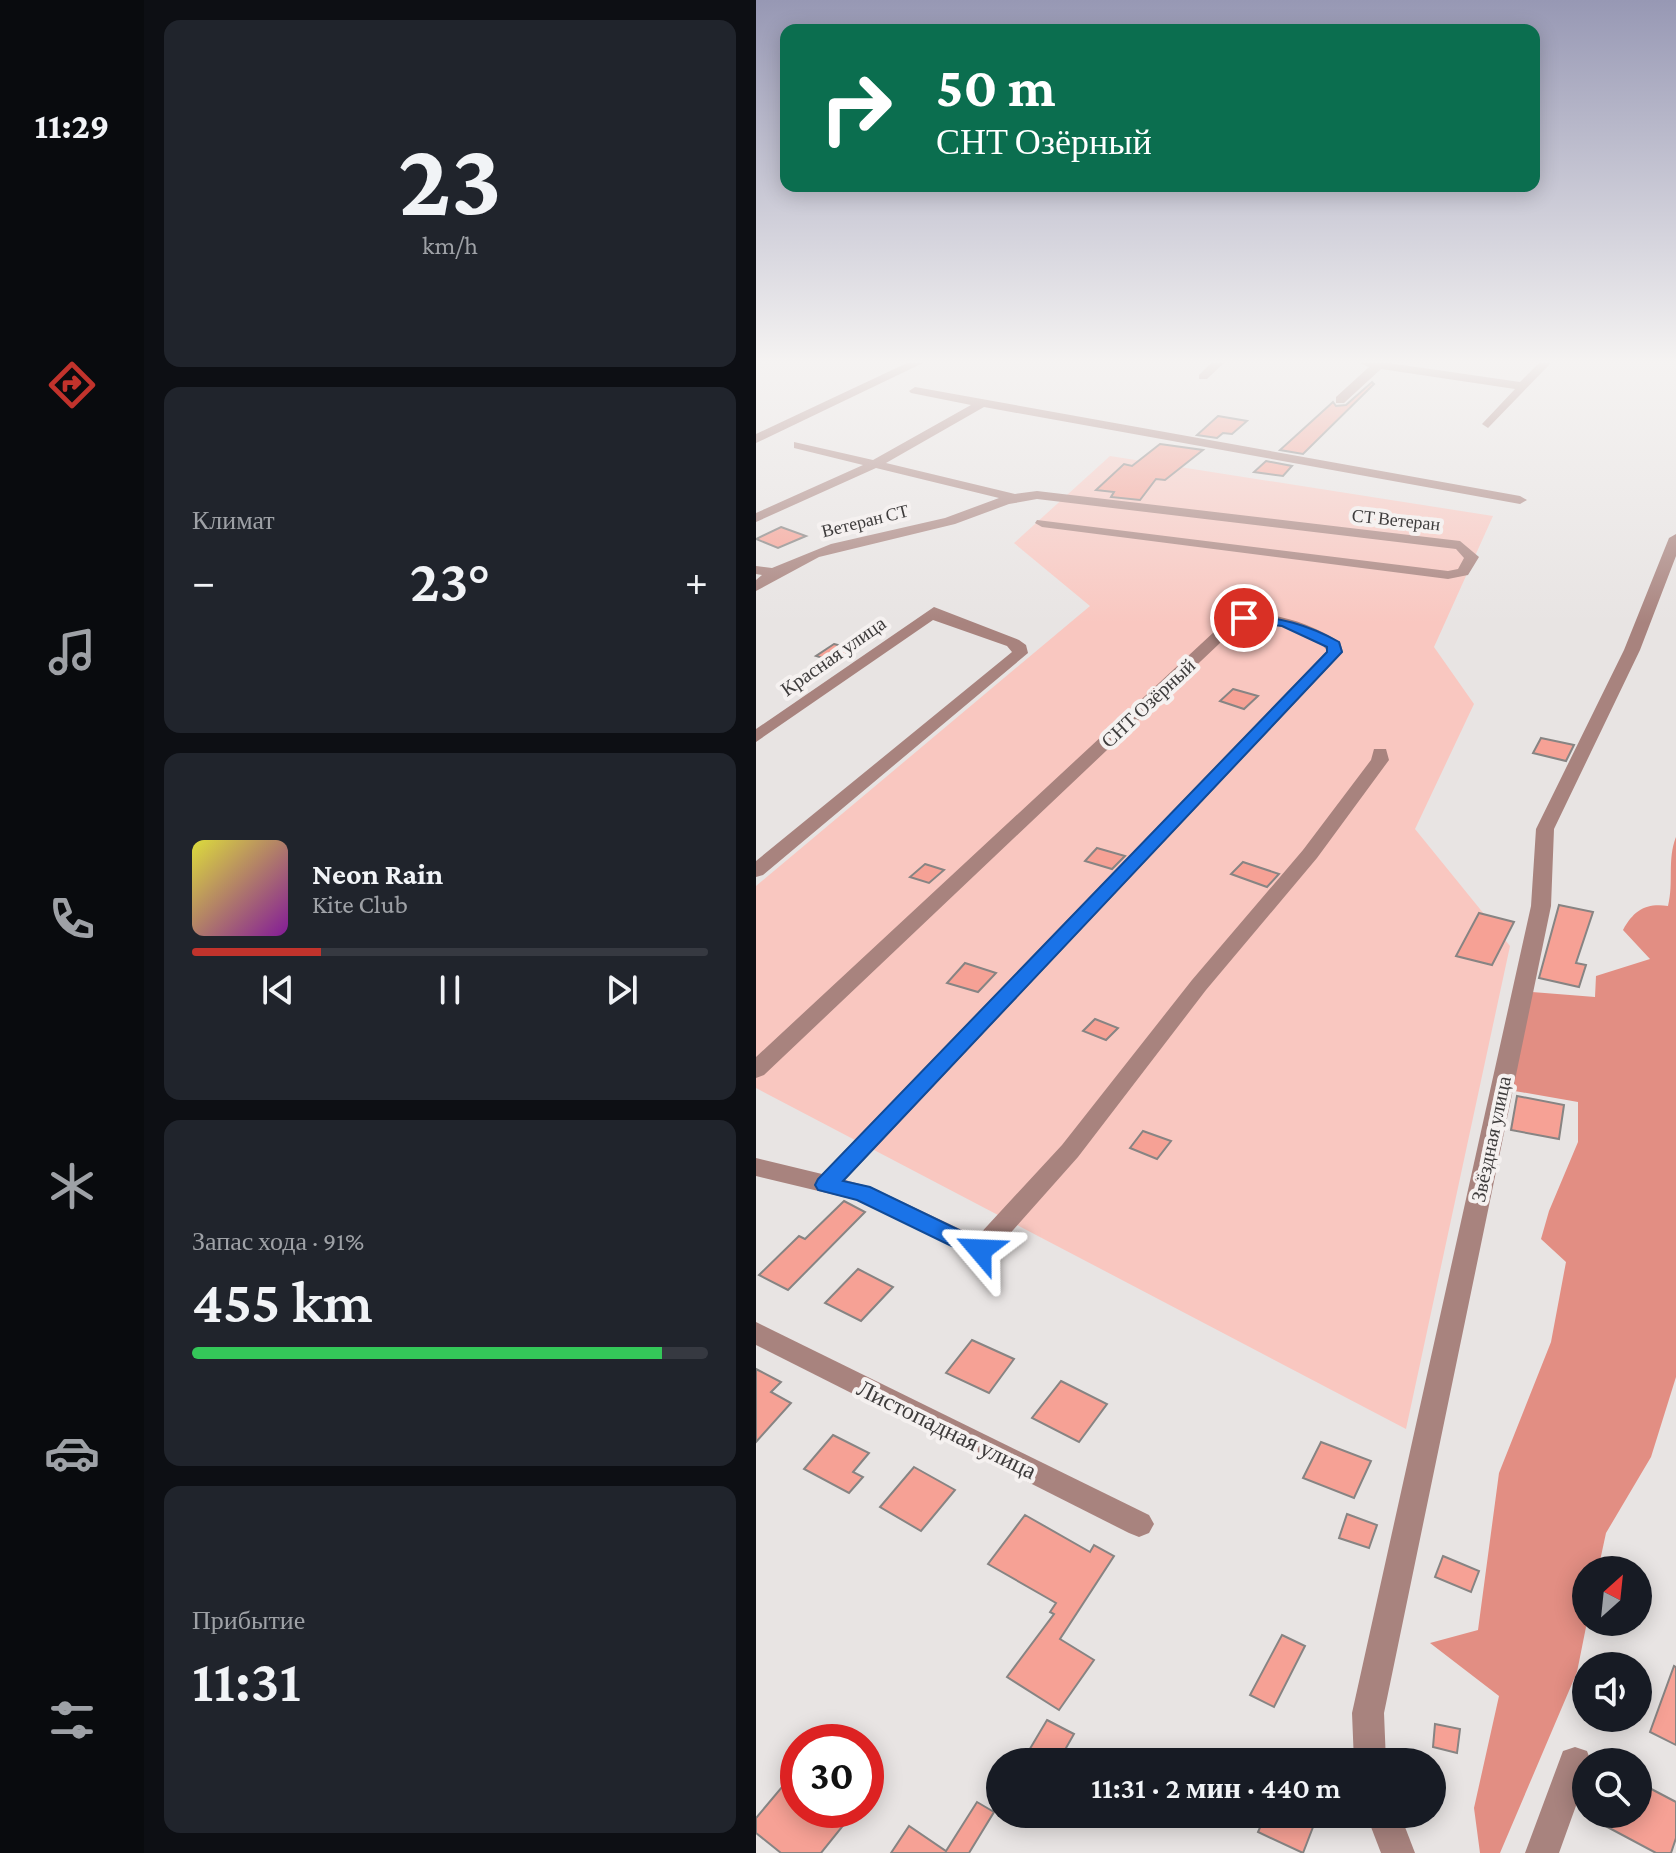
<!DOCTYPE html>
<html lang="ru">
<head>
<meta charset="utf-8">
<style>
	:root { --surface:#171b24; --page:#20242c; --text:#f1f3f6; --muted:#9ea1a6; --line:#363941; --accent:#c1332c }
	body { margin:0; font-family:"Crimson Pro",serif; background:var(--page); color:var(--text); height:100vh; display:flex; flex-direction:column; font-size:30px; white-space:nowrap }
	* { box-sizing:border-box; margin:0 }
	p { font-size:26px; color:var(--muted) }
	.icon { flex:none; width:44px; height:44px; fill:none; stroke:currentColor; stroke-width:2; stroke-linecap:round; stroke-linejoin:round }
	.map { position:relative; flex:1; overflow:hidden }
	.sheet { display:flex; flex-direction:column; gap:20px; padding:20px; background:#0d0f14; width:612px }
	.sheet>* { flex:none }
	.banner { position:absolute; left:24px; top:24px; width:760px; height:168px; border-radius:16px; box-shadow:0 4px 20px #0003; background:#0b6e4f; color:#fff; overflow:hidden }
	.needle { width:52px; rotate:27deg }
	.controls { position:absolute; left:816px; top:1556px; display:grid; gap:16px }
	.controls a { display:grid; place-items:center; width:80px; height:80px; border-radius:50%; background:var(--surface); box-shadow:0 4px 20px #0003; font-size:40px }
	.speed { position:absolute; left:24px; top:1724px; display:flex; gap:16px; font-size:40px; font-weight:700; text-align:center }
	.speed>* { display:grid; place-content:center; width:104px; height:104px; border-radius:50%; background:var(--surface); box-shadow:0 4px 20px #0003; line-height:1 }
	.speed .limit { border:12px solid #d22; background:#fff; color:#111 }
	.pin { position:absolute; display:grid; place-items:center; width:68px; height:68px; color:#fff; margin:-34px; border:4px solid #fff; border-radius:50%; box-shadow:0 2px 8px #0007 }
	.me { position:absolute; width:88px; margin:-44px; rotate:296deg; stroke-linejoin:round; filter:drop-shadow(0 0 6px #0008) }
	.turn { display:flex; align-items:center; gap:28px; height:168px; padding:0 24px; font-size:36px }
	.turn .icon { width:104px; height:104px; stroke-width:2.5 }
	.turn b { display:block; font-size:56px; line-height:68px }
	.big { font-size:60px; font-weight:600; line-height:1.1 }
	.sheet .widget { flex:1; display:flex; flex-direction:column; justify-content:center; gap:12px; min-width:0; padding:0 28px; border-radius:16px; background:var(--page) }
	.sheet .dial { align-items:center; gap:0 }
	.dial b { font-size:104px; line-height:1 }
	.song { display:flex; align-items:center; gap:24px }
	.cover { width:96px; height:96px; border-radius:12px; background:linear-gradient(135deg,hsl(60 70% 55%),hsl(290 70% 35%)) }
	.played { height:8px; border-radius:4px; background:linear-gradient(90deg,var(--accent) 25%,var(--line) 25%) }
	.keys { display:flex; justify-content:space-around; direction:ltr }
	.heat { display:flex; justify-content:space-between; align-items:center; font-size:44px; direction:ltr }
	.charge { height:12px; border-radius:6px; background:linear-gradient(90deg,#34c759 91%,var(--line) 0) }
	.trip { position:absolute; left:230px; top:1748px; width:460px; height:80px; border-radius:40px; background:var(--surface); box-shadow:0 4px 20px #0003; font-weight:600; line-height:80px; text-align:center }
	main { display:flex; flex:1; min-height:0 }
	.tab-bar { display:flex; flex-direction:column; width:144px; justify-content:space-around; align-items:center; background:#090b0e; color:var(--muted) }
	.tab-bar .icon { width:56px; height:56px }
	.tab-bar .selected { color:var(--accent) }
	.tab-bar b { font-size:36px; color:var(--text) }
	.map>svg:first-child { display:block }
	.green { fill:#f9c7c0 }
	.forest { fill:#e28e83 }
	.building { fill:#f6a195; stroke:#878483; stroke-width:2 }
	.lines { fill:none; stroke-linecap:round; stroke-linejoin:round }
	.minor { fill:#a8837e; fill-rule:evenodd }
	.route { fill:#1a73e8; stroke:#114b97; stroke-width:2 }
	.labels { text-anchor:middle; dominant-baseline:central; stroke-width:8; stroke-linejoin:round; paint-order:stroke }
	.far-street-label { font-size:18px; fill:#3e3c3c; stroke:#f5f1f0 }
	.street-label { font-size:20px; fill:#3e3c3c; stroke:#f5f1f0 }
	.near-street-label { font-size:24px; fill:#3e3c3c; stroke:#f5f1f0 }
</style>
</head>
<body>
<main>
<nav class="tab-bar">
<b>11:29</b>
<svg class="icon selected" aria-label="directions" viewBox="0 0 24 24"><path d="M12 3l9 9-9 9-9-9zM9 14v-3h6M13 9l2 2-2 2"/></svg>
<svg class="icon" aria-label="music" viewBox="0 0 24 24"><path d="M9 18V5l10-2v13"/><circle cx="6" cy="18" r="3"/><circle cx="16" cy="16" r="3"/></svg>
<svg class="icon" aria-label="phone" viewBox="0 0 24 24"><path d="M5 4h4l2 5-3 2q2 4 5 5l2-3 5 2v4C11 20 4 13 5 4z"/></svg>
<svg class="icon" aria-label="climate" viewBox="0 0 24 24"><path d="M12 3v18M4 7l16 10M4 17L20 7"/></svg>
<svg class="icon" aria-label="car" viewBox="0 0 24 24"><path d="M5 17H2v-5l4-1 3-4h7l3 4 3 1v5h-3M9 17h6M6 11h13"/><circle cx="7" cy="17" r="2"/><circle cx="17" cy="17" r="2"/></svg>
<svg class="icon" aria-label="filters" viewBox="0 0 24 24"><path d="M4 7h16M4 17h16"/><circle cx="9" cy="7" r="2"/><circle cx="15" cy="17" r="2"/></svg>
</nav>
<section class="sheet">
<div class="widget dial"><b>23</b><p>km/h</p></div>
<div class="widget"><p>Климат</p>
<div class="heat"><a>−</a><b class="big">23°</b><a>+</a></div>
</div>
<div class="widget">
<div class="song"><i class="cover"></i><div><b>Neon Rain</b><p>Kite Club</p></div></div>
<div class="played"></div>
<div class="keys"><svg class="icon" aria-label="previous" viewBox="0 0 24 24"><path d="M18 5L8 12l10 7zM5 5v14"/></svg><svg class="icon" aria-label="pause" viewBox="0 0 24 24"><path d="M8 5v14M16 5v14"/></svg><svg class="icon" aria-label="next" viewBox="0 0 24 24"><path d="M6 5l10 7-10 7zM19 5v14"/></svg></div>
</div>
<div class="widget"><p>Запас хода · 91%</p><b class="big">455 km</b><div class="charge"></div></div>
<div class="widget"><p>Прибытие</p><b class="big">11:31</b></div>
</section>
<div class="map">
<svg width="920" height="1853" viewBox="0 0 920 1853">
	<rect width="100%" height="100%" fill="#e8e4e3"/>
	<polygon class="green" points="354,456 737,516 678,647 718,704 659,829 754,946 650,1429 0,1088 0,886 334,606 258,543"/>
	<path class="forest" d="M920 837V1377L895 1457 850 1533 842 1570H830L831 1622 821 1672 744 1853H724L718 1808 743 1696 674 1643 722 1630 743 1473 795 1342 810 1262 785 1239 793 1211 822 1142V1102L753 1090 776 992 839 997 840 976 894 959 867 930C878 910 890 903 912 906 918 882 911 860 920 837Z"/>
	<g class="building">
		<polygon points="616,382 618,384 547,454 524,450 577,402 580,406 590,405"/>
		<polygon points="462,416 491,421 476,434 467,433 461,438 441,435"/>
		<polygon points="404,444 447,450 409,480 400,479 384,500 355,497 358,492 340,490 368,464 376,466"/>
		<polygon points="510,461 536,466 527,476 498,472"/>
		<polygon points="25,527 50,536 22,548 0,539"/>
		<polygon points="78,644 97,649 80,662 60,656"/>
		<polygon points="477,689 502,696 488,709 464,701"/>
		<polygon points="785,738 818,745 810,761 777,753"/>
		<polygon points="341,848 369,856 356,869 329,861"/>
		<polygon points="487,862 523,874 511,887 475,874"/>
		<polygon points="169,864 188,870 173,883 154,877"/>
		<polygon points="803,905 837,912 820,963 830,965 823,987 783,978"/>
		<polygon points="723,913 758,922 736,965 700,956"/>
		<polygon points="209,963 240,973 222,992 191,983"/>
		<polygon points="339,1019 362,1028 350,1040 327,1031"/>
		<polygon points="761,1096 808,1105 803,1139 755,1130"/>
		<polygon points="387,1131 415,1141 401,1159 374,1148"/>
		<polygon points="88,1201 109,1212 32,1290 3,1275 43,1236 49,1239"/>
		<polygon points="102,1269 137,1287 105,1321 69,1303"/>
		<polygon points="216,1340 258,1359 233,1393 190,1373"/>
		<polygon points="0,1369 25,1382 15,1392 35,1403 0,1442"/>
		<polygon points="305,1381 351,1404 323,1442 276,1418"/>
		<polygon points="77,1435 113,1453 97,1472 107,1477 93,1493 48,1469"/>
		<polygon points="565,1442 615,1461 598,1498 547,1478"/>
		<polygon points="158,1467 199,1490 165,1531 124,1507"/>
		<polygon points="591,1514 621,1525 613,1548 583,1538"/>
		<polygon points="269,1515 334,1552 338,1545 358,1556 304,1639 338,1660 303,1710 251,1677 298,1614 294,1612 300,1603 232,1564"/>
		<polygon points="687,1556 723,1571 715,1592 679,1577"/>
		<polygon points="526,1635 549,1646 518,1707 494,1695"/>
		<polygon points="918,1666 920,1667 920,1745 894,1732"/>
		<polygon points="291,1720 318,1734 302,1762 292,1762 272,1752"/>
		<polygon points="679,1724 704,1729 701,1753 677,1747"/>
		<polygon points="42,1768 42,1810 85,1810 94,1817 65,1853 25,1853 0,1833 0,1818"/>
		<polygon points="882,1782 920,1802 920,1838 915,1853 900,1853 827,1814 882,1814"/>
		<polygon points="221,1802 238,1812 213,1853 135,1853 153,1826 190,1851"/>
		<polygon points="510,1814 562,1814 547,1853 502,1832"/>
	</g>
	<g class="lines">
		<g class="minor">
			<polygon points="151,363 167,363 0,443 0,434"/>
			<polygon points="455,363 468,363 451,379 443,379 443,375"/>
			<polygon points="603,363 633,363 764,382 783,363 795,363 732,428 726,424 759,389 625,369 588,403 580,403 580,397 613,367"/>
			<polygon points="159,387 764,496 771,500 764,504 228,407 130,463 259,494 281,491 704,541 723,557 712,575 692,579 286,527 279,523 281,520 692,571 702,569 708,558 700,549 281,499 253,504 199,524 63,557 0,591 0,580 6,575 0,574 0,566 16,568 75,544 189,518 243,498 120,468 0,522 0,513 107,465 38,448 38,442 117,460 215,405 155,393 153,391"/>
			<polygon points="920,534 920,556 884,650 798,829 795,906 628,1713 630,1762 598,1762 596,1713 775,906 780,829 868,650 913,538"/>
			<polygon points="178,607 263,640 270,645 272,653 7,875 0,877 0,861 256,652 251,646 177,620 0,742 0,729"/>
			<path d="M490 614C524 613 555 624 584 642L587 652 89 1180 115 1187 221 1237 306 1145 436 980 547 850 615 760 618 749H630L633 760 561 858 450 990 322 1157 233 1257 224 1260 100 1200 0 1176V1158L66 1174 571 651C560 629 506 620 483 625L8 1075 0 1078V1057L473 618Z"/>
			<polygon points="0,1322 393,1515 398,1524 393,1533 383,1537 373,1533 0,1345"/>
			<polygon points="819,1747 831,1751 835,1762 830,1762 830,1778 803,1853 769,1853 807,1751"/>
			<polygon points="610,1814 644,1814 659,1853 625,1853"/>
		</g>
	</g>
	<linearGradient id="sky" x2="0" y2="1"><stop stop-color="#9798b4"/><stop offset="0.58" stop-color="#f5f3f2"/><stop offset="1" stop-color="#f5f3f2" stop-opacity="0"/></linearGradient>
	<rect width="920" height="623" fill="url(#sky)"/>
	<path class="route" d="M488 614C524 618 551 624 583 642L586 652 87 1181 114 1187 232 1244 236 1250 232 1256H216L101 1200 62 1190 59 1185 62 1179 571 652V647L526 626 483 621 481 618Z"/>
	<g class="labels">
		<g class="far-street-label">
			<text transform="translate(640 520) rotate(6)">СТ Ветеран</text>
			<text transform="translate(109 521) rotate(-14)">Ветеран СТ</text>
		</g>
		<g class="street-label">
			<text transform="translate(77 656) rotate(-35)">Красная улица</text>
			<text transform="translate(392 703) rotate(-43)">СНТ Озёрный</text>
			<text transform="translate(735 1139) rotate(-78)">Звёздная улица</text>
		</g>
		<g class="near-street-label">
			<text transform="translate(191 1429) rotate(26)">Листопадная улица</text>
		</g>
	</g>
</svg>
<div class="controls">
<a><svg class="needle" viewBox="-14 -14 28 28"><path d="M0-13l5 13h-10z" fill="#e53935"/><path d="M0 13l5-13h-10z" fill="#9ea1a6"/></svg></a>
<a><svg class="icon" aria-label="sound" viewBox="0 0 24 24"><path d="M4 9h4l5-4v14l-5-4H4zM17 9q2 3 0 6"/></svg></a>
<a><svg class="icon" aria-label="search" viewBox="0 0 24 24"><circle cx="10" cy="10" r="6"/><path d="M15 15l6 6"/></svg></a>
</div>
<div class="speed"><div class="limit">30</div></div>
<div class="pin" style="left:488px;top:618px;background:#d93025"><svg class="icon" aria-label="arrive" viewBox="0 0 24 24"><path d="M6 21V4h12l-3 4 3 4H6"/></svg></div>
<svg class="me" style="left:224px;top:1250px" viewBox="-20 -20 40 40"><path d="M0-17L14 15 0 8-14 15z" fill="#1a73e8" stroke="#fff" stroke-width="4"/></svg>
<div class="trip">11:31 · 2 мин · 440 m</div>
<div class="banner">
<div class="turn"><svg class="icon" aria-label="right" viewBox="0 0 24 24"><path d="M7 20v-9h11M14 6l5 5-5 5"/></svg><div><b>50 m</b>СНТ Озёрный</div></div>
</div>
</div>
</main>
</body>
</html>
